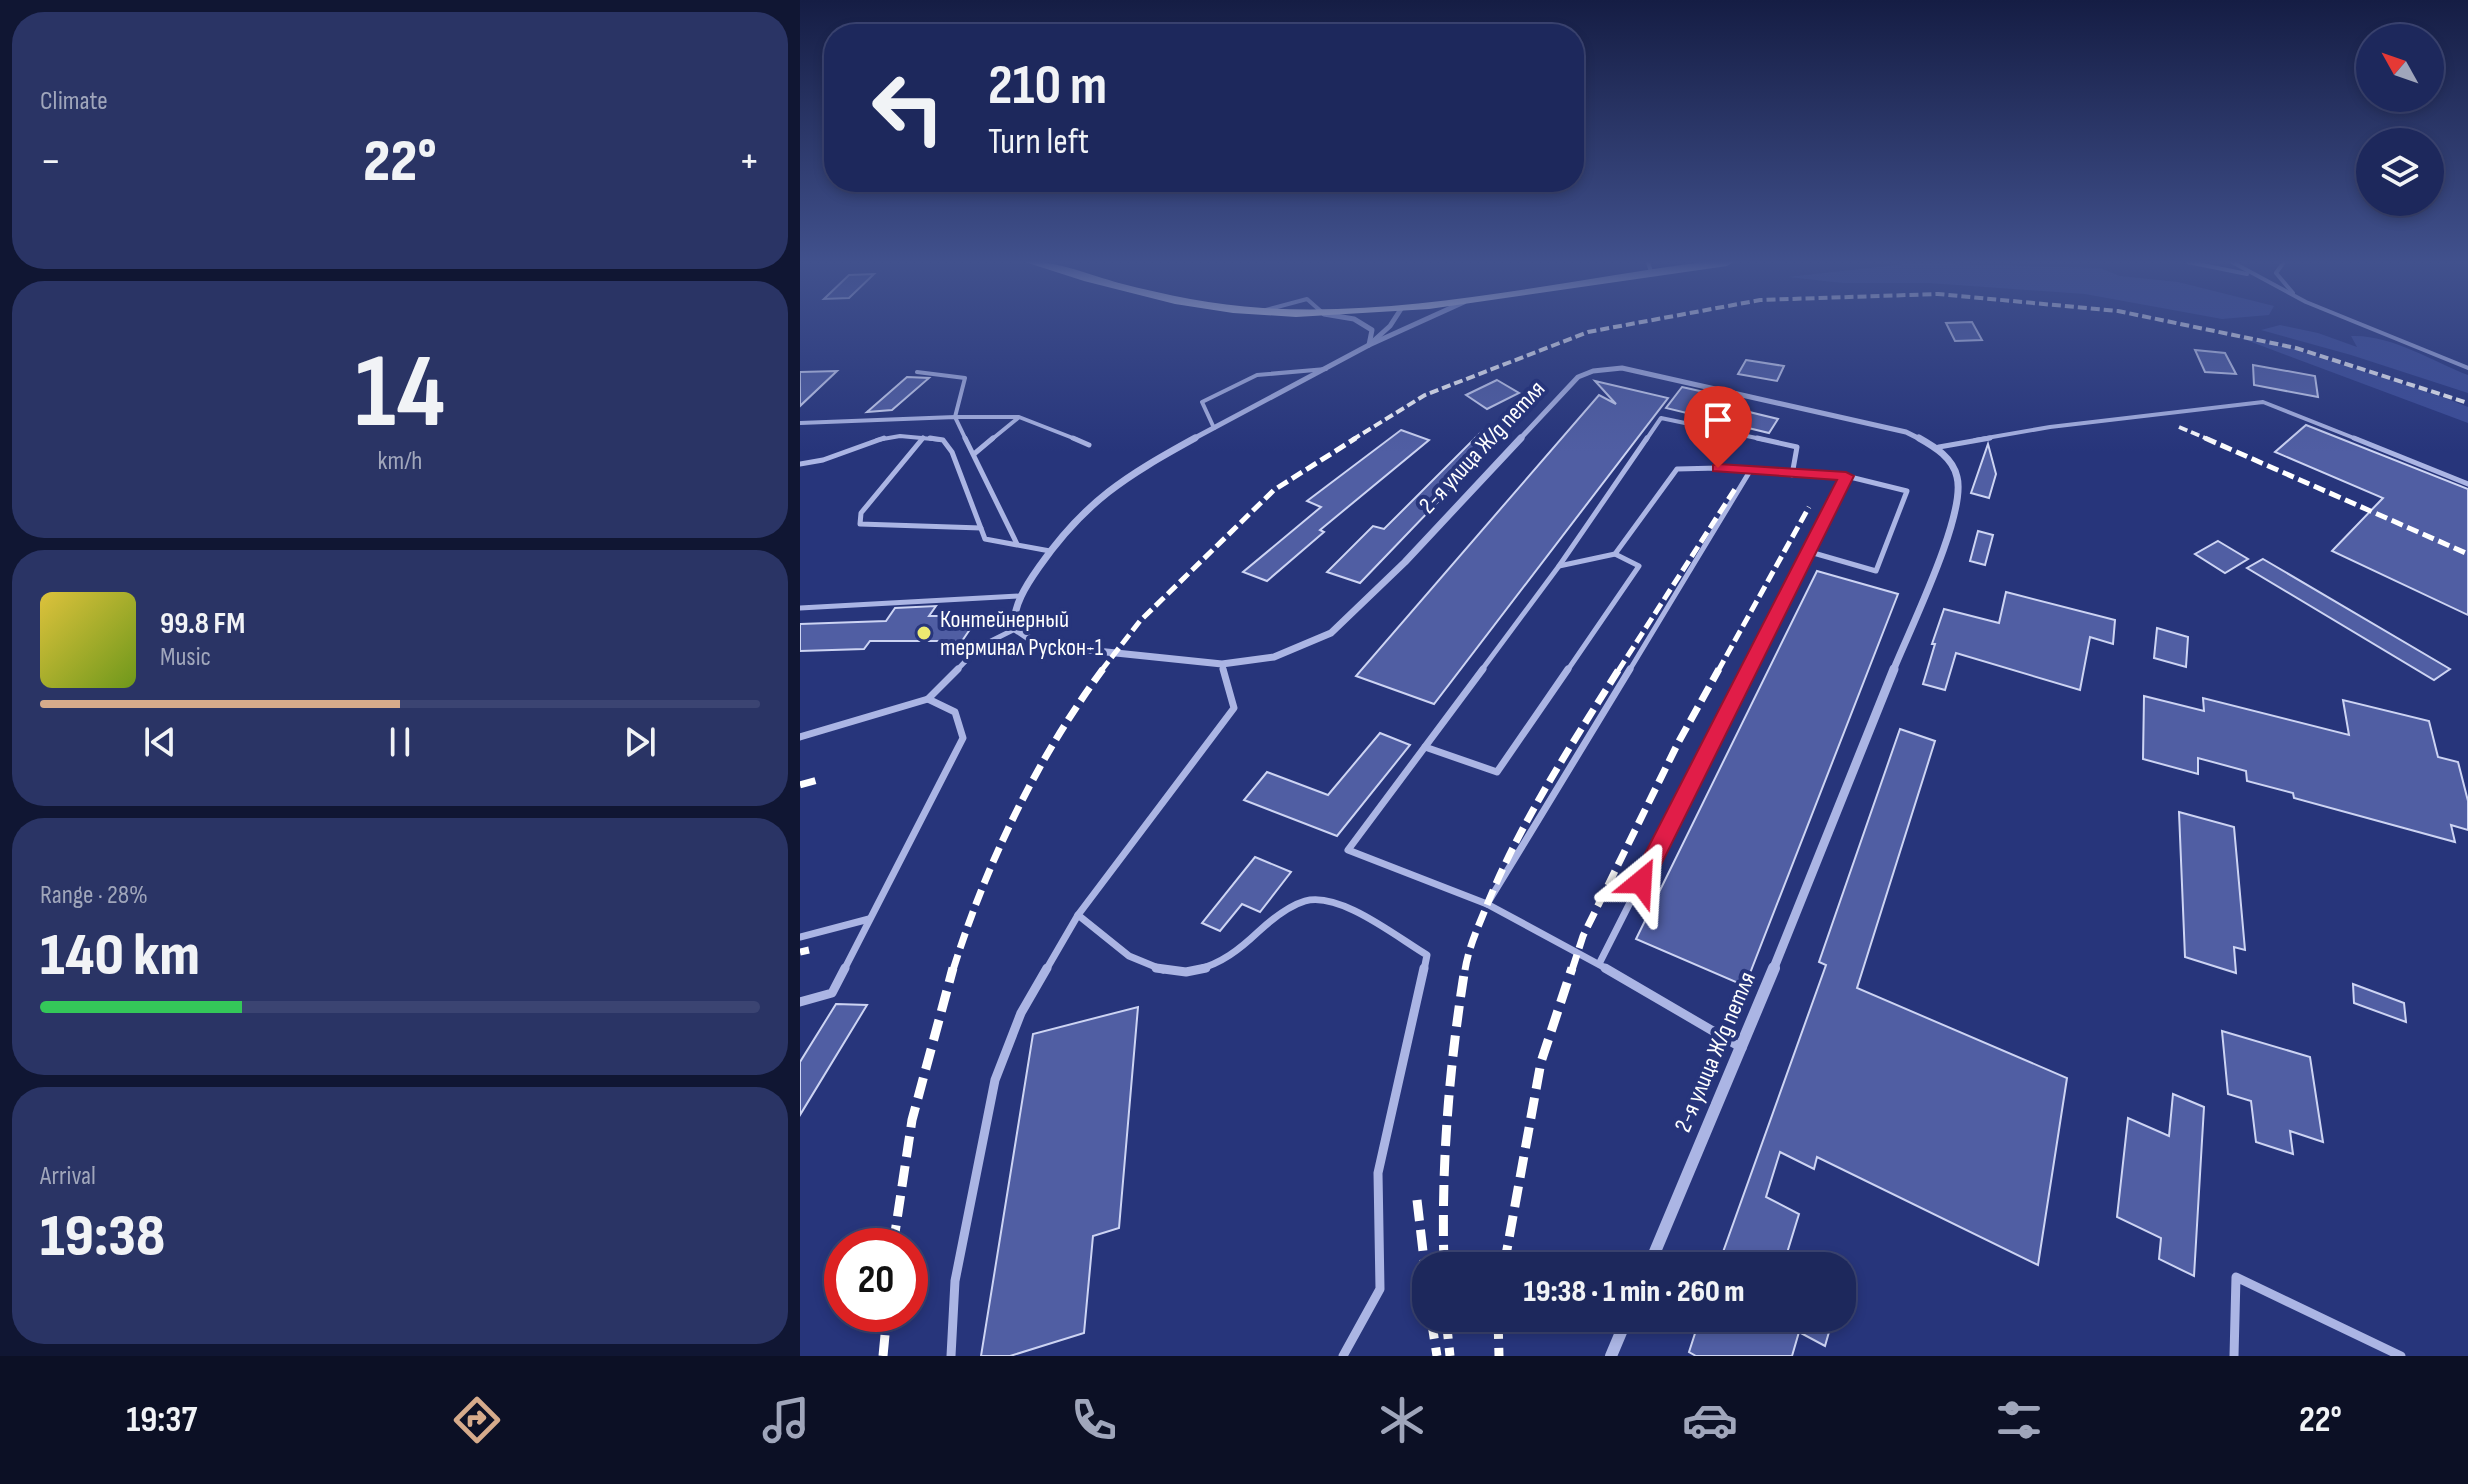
<!DOCTYPE html>
<html lang="en">
<head>
<meta charset="utf-8">
<style>
	:root { --surface:#1d285c; --page:#2a3465; --text:#f1f3f6; --muted:#a0a6bb; --line:#3b4472; --accent:#d6ab8b }
	body { margin:0; font-family:"Sofia Sans Condensed",sans-serif; background:var(--page); color:var(--text); height:100vh; display:flex; flex-direction:column; font-size:30px; white-space:nowrap }
	* { box-sizing:border-box; margin:0 }
	p { font-size:26px; color:var(--muted) }
	.icon { flex:none; width:44px; height:44px; fill:none; stroke:currentColor; stroke-width:2; stroke-linecap:round; stroke-linejoin:round }
	.map { position:relative; flex:1; overflow:hidden }
	.details { display:flex; flex-direction:column; gap:12px; padding:12px; background:#101633; width:800px }
	.details>* { flex:none }
	.banner { position:absolute; left:24px; top:24px; width:760px; height:168px; border-radius:32px; box-shadow:0 4px 12px #0003,0 0 0 2px var(--line); background:#1d285c; color:var(--text); overflow:hidden }
	.needle { width:52px; rotate:310deg }
	.tools { position:absolute; left:1556px; top:24px; display:grid; gap:16px }
	.tools a { display:grid; place-items:center; width:88px; height:88px; border-radius:50%; background:var(--surface); box-shadow:0 4px 12px #0003,0 0 0 2px var(--line); font-size:40px }
	.speed { position:absolute; left:24px; top:1228px; display:flex; gap:16px; font-size:40px; font-weight:700; text-align:center }
	.speed>* { display:grid; place-content:center; width:104px; height:104px; border-radius:50%; background:var(--surface); box-shadow:0 4px 12px #0003,0 0 0 2px var(--line); line-height:1 }
	.speed .limit { border:12px solid #d22; background:#fff; color:#111 }
	.pin { position:absolute; display:grid; place-items:center; width:68px; height:68px; color:#fff; margin:-82px -34px; border-radius:50% 50% 50% 0; rotate:-45deg; box-shadow:0 0 8px #0007 }
	.pin .icon { rotate:45deg }
	.me { position:absolute; width:88px; margin:-44px; rotate:27deg; stroke-linejoin:round; filter:drop-shadow(0 0 6px #0008) }
	.turn { display:flex; align-items:center; gap:28px; height:168px; padding:0 32px; font-size:36px }
	.turn .icon { width:104px; height:104px; stroke-width:2.5 }
	.turn b { display:block; font-size:56px; line-height:68px }
	.big { font-size:60px; font-weight:800; line-height:1.1 }
	.details .card { flex:1; display:flex; flex-direction:column; justify-content:center; gap:12px; min-width:0; padding:0 28px; border-radius:32px; background:var(--page) }
	.details .dial { align-items:center; gap:0 }
	.dial b { font-size:104px; line-height:1 }
	.song { display:flex; align-items:center; gap:24px }
	.cover { width:96px; height:96px; border-radius:12px; background:linear-gradient(135deg,hsl(50 70% 55%),hsl(80 70% 35%)) }
	.played { height:8px; border-radius:4px; background:linear-gradient(90deg,var(--accent) 50%,var(--line) 50%) }
	.keys { display:flex; justify-content:space-around; direction:ltr }
	.heat { display:flex; justify-content:space-between; align-items:center; font-size:44px; direction:ltr }
	.charge { height:12px; border-radius:6px; background:linear-gradient(90deg,#34c759 28%,var(--line) 0) }
	.trip { position:absolute; left:612px; top:1252px; width:444px; height:80px; border-radius:32px; background:var(--surface); box-shadow:0 4px 12px #0003,0 0 0 2px var(--line); font-weight:800; line-height:80px; text-align:center }
	.dock { display:flex; height:128px; justify-content:space-around; align-items:center; background:#0c1025; color:var(--muted) }
	.dock .icon { width:56px; height:56px }
	.dock .current { color:var(--accent) }
	.dock b { font-size:36px; color:var(--text) }
	main { display:flex; flex:1; min-height:0 }
	.map>svg:first-child { display:block }
	.green { fill:#3b4c98 }
	.building { fill:#505ea3; stroke:#cdd4f3; stroke-width:2 }
	.lines { fill:none; stroke-linecap:round; stroke-linejoin:round }
	.service-far3 { stroke:#abb5e4; stroke-width:4 }
	.service-far2 { stroke:#abb5e4; stroke-width:5 }
	.service-far1 { stroke:#abb5e4; stroke-width:7 }
	.service { stroke:#abb5e4; stroke-width:9 }
	.minor-far3 { stroke:#abb5e4; stroke-width:5 }
	.minor-far2 { stroke:#abb5e4; stroke-width:7 }
	.minor-far1 { stroke:#abb5e4; stroke-width:9 }
	.minor { stroke:#abb5e4; stroke-width:12 }
	.primary { fill:#eaedfc; fill-rule:evenodd }
	.rail-far3 { stroke:#fff; stroke-width:4; stroke-dasharray:9 4; stroke-linecap:butt }
	.rail-far2 { stroke:#fff; stroke-width:5; stroke-dasharray:12 5; stroke-linecap:butt }
	.rail-far1 { stroke:#fff; stroke-width:7; stroke-dasharray:16 7; stroke-linecap:butt }
	.rail { stroke:#fff; stroke-width:9; stroke-dasharray:21 9; stroke-linecap:butt }
	.route { fill:#e11d48; stroke:#92132f; stroke-width:2 }
	.poi-dot { fill:#ecea71; stroke:#27357b; stroke-width:3 }
	.labels { text-anchor:middle; dominant-baseline:central; stroke-width:8; stroke-linejoin:round; paint-order:stroke }
	.street-label { font-size:24px; fill:#fff; stroke:#27357b }
	.poi-label { font-size:24px; fill:#fff; stroke:#27357b; text-anchor:start }
</style>
</head>
<body>
<main>
<section class="details">
<div class="card"><p>Climate</p>
<div class="heat"><a>−</a><b class="big">22°</b><a>+</a></div>
</div>
<div class="card dial"><b>14</b><p>km/h</p></div>
<div class="card">
<div class="song"><i class="cover"></i><div><b>99.8 FM</b><p>Music</p></div></div>
<div class="played"></div>
<div class="keys"><svg class="icon" aria-label="previous" viewBox="0 0 24 24"><path d="M18 5L8 12l10 7zM5 5v14"/></svg><svg class="icon" aria-label="pause" viewBox="0 0 24 24"><path d="M8 5v14M16 5v14"/></svg><svg class="icon" aria-label="next" viewBox="0 0 24 24"><path d="M6 5l10 7-10 7zM19 5v14"/></svg></div>
</div>
<div class="card"><p>Range · 28%</p><b class="big">140 km</b><div class="charge"></div></div>
<div class="card"><p>Arrival</p><b class="big">19:38</b></div>
</section>
<div class="map">
<svg width="1668" height="1356" viewBox="0 0 1668 1356">
	<rect width="100%" height="100%" fill="#27357b"/>
	<g class="green">
		<polygon points="1114,263 1300,268 1320,276 1378,282 1474,306 1469,315 1422,319 1285,294 1129,283 1043,283 988,277"/>
		<path d="M1480 325 1518 333 1557 347 1551 336C1590 334 1632 361 1668 375V393L1551 355 1461 330Z"/>
		<polygon points="1438,337 1495,349 1648,399 1668,407 1668,423"/>
	</g>
	<g class="building">
		<polygon points="74,274 49,298 24,299 49,275"/>
		<polygon points="1172,322 1182,340 1155,341 1146,323"/>
		<polygon points="1395,350 1425,353 1436,374 1405,372"/>
		<polygon points="946,360 984,366 977,381 938,374"/>
		<polygon points="1453,365 1515,376 1518,397 1454,385"/>
		<polygon points="37,371 0,406 0,372"/>
		<polygon points="107,377 129,378 92,410 67,412"/>
		<polygon points="697,380 719,393 687,409 666,395"/>
		<polygon points="795,381 868,398 634,704 556,676 799,395 816,404"/>
		<polygon points="882,387 913,394 908,402 978,419 969,433 866,408"/>
		<polygon points="1506,425 1668,489 1668,615 1532,551 1583,498 1475,452"/>
		<polygon points="601,430 629,440 520,530 524,532 467,581 443,572 521,507 507,501"/>
		<polygon points="683,430 702,435 560,583 527,572 573,526 584,529"/>
		<polygon points="1188,444 1196,474 1189,498 1171,493"/>
		<polygon points="1178,531 1193,535 1185,565 1170,561"/>
		<polygon points="1418,541 1448,559 1425,573 1395,554"/>
		<polygon points="1463,559 1650,669 1634,680 1447,568"/>
		<polygon points="1017,571 1098,594 945,986 836,939"/>
		<polygon points="1206,592 1315,620 1313,644 1290,637 1280,690 1156,653 1145,690 1123,684 1135,644 1132,644 1144,609 1199,623"/>
		<polygon points="136,606 129,616 179,616 162,641 70,641 64,649 0,651 0,624 86,621 95,608"/>
		<polygon points="1357,628 1388,637 1386,667 1354,658"/>
		<polygon points="1344,696 1404,711 1403,698 1549,735 1543,700 1629,721 1638,757 1658,762 1668,801 1668,830 1651,825 1655,842 1494,798 1493,793 1447,781 1446,771 1398,758 1398,774 1343,759"/>
		<polygon points="1100,729 1135,741 1057,988 1267,1078 1238,1265 1017,1157 1014,1169 980,1152 966,1197 999,1214 983,1266 918,1266 1026,965 1019,962"/>
		<polygon points="580,733 610,745 537,836 444,800 467,772 528,795"/>
		<polygon points="1379,812 1434,827 1445,950 1434,947 1436,973 1385,957"/>
		<polygon points="455,857 491,872 460,912 442,904 420,931 402,923"/>
		<polygon points="1553,984 1604,1003 1606,1022 1554,1003"/>
		<polygon points="36,1004 67,1005 0,1115 0,1062"/>
		<polygon points="338,1007 319,1228 293,1236 284,1333 210,1356 181,1356 233,1034"/>
		<polygon points="1422,1031 1510,1057 1523,1142 1490,1131 1493,1154 1456,1142 1451,1101 1428,1094"/>
		<polygon points="1373,1094 1404,1107 1394,1276 1359,1259 1361,1238 1317,1217 1328,1118 1369,1136"/>
		<polygon points="900,1318 1033,1318 1025,1346 999,1332 992,1356 896,1356 889,1352"/>
	</g>
	<g class="lines">
		<g class="service-far3">
			<polyline points="848,262 851,272"/>
			<polyline points="1388,262 1447,274"/>
			<polyline points="1432,262 1506,302 1668,368"/>
			<polyline points="1484,262 1476,273 1493,293"/>
			<polyline points="466,310 507,299 524,314"/>
			<polyline points="117,372 165,378 155,417 219,417 278,440"/>
			<polyline points="0,423 155,417 166,440"/>
			<polyline points="414,428 402,402 457,375 526,369"/>
			<polyline points="77,440 100,436 143,440"/>
			<polyline points="121,440 123,438"/>
			<polyline points="191,440 218,418"/>
			<polyline points="846,440 861,418 966,440"/>
			<polyline points="1175,440 1250,427 1463,402 1559,440"/>
		</g>
		<g class="service-far2">
			<polyline points="123,438 61,513 60,524 181,528"/>
			<polyline points="130,438 143,440 152,452 185,539 250,551"/>
			<polyline points="165,438 217,544"/>
			<polyline points="273,438 289,445"/>
			<polyline points="957,438 997,447 992,475"/>
			<polyline points="1554,438 1668,484"/>
			<polyline points="1139,447 1190,438"/>
			<polyline points="174,454 193,438"/>
			<polyline points="0,464 23,460 84,438"/>
			<polyline points="759,566 815,554 877,469 918,468 1046,476 1107,491 1076,571 1010,552"/>
			<polyline points="0,608 220,596"/>
			<polyline points="422,664 424,671"/>
			<polyline points="156,671 179,647 215,629"/>
			<polyline points="681,671 759,566 847,438"/>
			<polyline points="767,671 839,566 815,554"/>
			<polyline points="829,671 950,471"/>
			<polyline points="947,671 1046,476"/>
		</g>
		<g class="service-far1">
			<polyline points="683,669 548,850 687,904 809,970"/>
			<polyline points="128,699 158,669"/>
			<polyline points="0,737 128,699 155,712 163,738 44,970"/>
			<polyline points="625,747 697,772 768,669"/>
			<polyline points="687,904 830,669"/>
			<polyline points="278,915 329,956 363,970"/>
			<polyline points="0,937 69,919"/>
			<polyline points="799,964 948,669"/>
			<polyline points="246,970 278,915 434,708 423,669"/>
			<path d="M396 970C421 964 440 949 458 932 471 920 488 906 505 901 540 891 598 938 627 955L624 970"/>
		</g>
		<g class="service">
			<polyline points="356,968 386,972 406,968"/>
			<polyline points="805,968 942,1048"/>
			<polyline points="0,1002 32,993 45,968"/>
			<polyline points="151,1356 155,1281 195,1080 221,1013 247,968"/>
			<polyline points="543,1356 580,1289 578,1173 624,968"/>
			<polyline points="1434,1356 1436,1277 1601,1356"/>
		</g>
		<g class="minor-far3">
			<polyline points="524,314 554,319 572,330 569,345 664,302"/>
			<polyline points="391,440 569,345 590,326 601,309"/>
			<polyline points="719,440 778,377 793,371 822,368 1106,432 1122,440"/>
		</g>
		<g class="minor-far2">
			<path d="M395 438C326 476 285 501 239 567 227 584 211 608 215 629L239 645 422 664 474 657 531 633 605 562 721 438"/>
			<path d="M1093 671C1109 631 1167 514 1157 477 1153 458 1135 447 1119 438"/>
		</g>
		<polyline class="minor-far1" points="973,970 1094,669"/>
		<g class="minor">
			<polyline points="849,1266 974,968"/>
			<polyline points="811,1356 827,1318"/>
		</g>
		<path class="primary" d="M225 262C256 260 289 275 319 283 366 295 414 305 463 308 609 317 758 281 903 262H933L927 266 629 309 496 317 433 313 375 304 284 281Z"/>
		<g class="rail-far3">
			<polyline points="1379,427 1410,440"/>
			<polyline points="552,440 625,395 788,332 960,300 1138,294 1318,311 1496,348 1668,403"/>
		</g>
		<g class="rail-far2">
			<polyline points="1405,438 1668,554"/>
			<polyline points="301,671 340,621 474,490 556,438"/>
			<polyline points="818,671 935,489"/>
			<polyline points="918,671 1009,507"/>
		</g>
		<g class="rail-far1">
			<polyline points="0,785 18,780"/>
			<polyline points="0,952 9,950"/>
			<path d="M153 970C187 862 236 760 303 669"/>
			<path d="M665 970C669 945 680 923 689 900 723 818 772 744 819 669"/>
			<polyline points="772,970 783,936 878,743 919,669"/>
		</g>
		<g class="rail">
			<polyline points="617,1200 626,1277"/>
			<polyline points="93,1246 112,1120 153,968"/>
			<path d="M644 1266C641 1165 649 1067 665 968"/>
			<polyline points="704,1266 741,1062 772,968"/>
			<polyline points="631,1318 637,1356"/>
			<polyline points="646,1318 650,1356"/>
			<polyline points="698,1318 699,1356"/>
			<polyline points="83,1356 87,1314"/>
		</g>
	</g>
	<linearGradient id="sky" x2="0" y2="1"><stop stop-color="#151d44"/><stop offset="0.58" stop-color="#41518d"/><stop offset="1" stop-color="#41518d" stop-opacity="0"/></linearGradient>
	<rect width="1668" height="452" fill="url(#sky)"/>
	<polygon class="route" points="918,464 1046,472 1054,476 849,889 841,892 834,889 830,882 834,875 1037,480 913,471 913,465"/>
	<circle class="poi-dot" cx="124" cy="633" r="8"/>
	<g class="labels">
		<g class="street-label">
			<text transform="translate(682 447) rotate(-47)">2-я улица Ж/д петля</text>
			<text transform="translate(915 1052) rotate(-67)">2-я улица Ж/д петля</text>
		</g>
		<g class="poi-label">
			<text x="140" y="619">Контейнерный<tspan x="140" dy="28">терминал Рускон-1</tspan></text>
		</g>
	</g>
</svg>
<div class="tools">
<a><svg class="needle" viewBox="-14 -14 28 28"><path d="M0-13l5 13h-10z" fill="#e53935"/><path d="M0 13l5-13h-10z" fill="#a0a6bb"/></svg></a>
<a><svg class="icon" aria-label="layers" viewBox="0 0 24 24"><path d="M12 4l9 5-9 5-9-5zM3 14l9 5 9-5"/></svg></a>
</div>
<div class="speed"><div class="limit">20</div></div>
<div class="pin" style="left:918px;top:468px;background:#d93025"><svg class="icon" aria-label="arrive" viewBox="0 0 24 24"><path d="M6 21V4h12l-3 4 3 4H6"/></svg></div>
<svg class="me" style="left:841px;top:882px" viewBox="-20 -20 40 40"><path d="M0-17L14 15 0 8-14 15z" fill="#e11d48" stroke="#fff" stroke-width="4"/></svg>
<div class="trip">19:38 · 1 min · 260 m</div>
<div class="banner">
<div class="turn"><svg class="icon" aria-label="left" viewBox="0 0 24 24"><path d="M17 20v-9H6M10 6l-5 5 5 5"/></svg><div><b>210 m</b>Turn left</div></div>
</div>
</div>
</main>
<nav class="dock">
<b>19:37</b>
<svg class="icon current" aria-label="directions" viewBox="0 0 24 24"><path d="M12 3l9 9-9 9-9-9zM9 14v-3h6M13 9l2 2-2 2"/></svg>
<svg class="icon" aria-label="music" viewBox="0 0 24 24"><path d="M9 18V5l10-2v13"/><circle cx="6" cy="18" r="3"/><circle cx="16" cy="16" r="3"/></svg>
<svg class="icon" aria-label="phone" viewBox="0 0 24 24"><path d="M5 4h4l2 5-3 2q2 4 5 5l2-3 5 2v4C11 20 4 13 5 4z"/></svg>
<svg class="icon" aria-label="climate" viewBox="0 0 24 24"><path d="M12 3v18M4 7l16 10M4 17L20 7"/></svg>
<svg class="icon" aria-label="car" viewBox="0 0 24 24"><path d="M5 17H2v-5l4-1 3-4h7l3 4 3 1v5h-3M9 17h6M6 11h13"/><circle cx="7" cy="17" r="2"/><circle cx="17" cy="17" r="2"/></svg>
<svg class="icon" aria-label="filters" viewBox="0 0 24 24"><path d="M4 7h16M4 17h16"/><circle cx="9" cy="7" r="2"/><circle cx="15" cy="17" r="2"/></svg>
<b>22°</b>
</nav>
</body>
</html>
